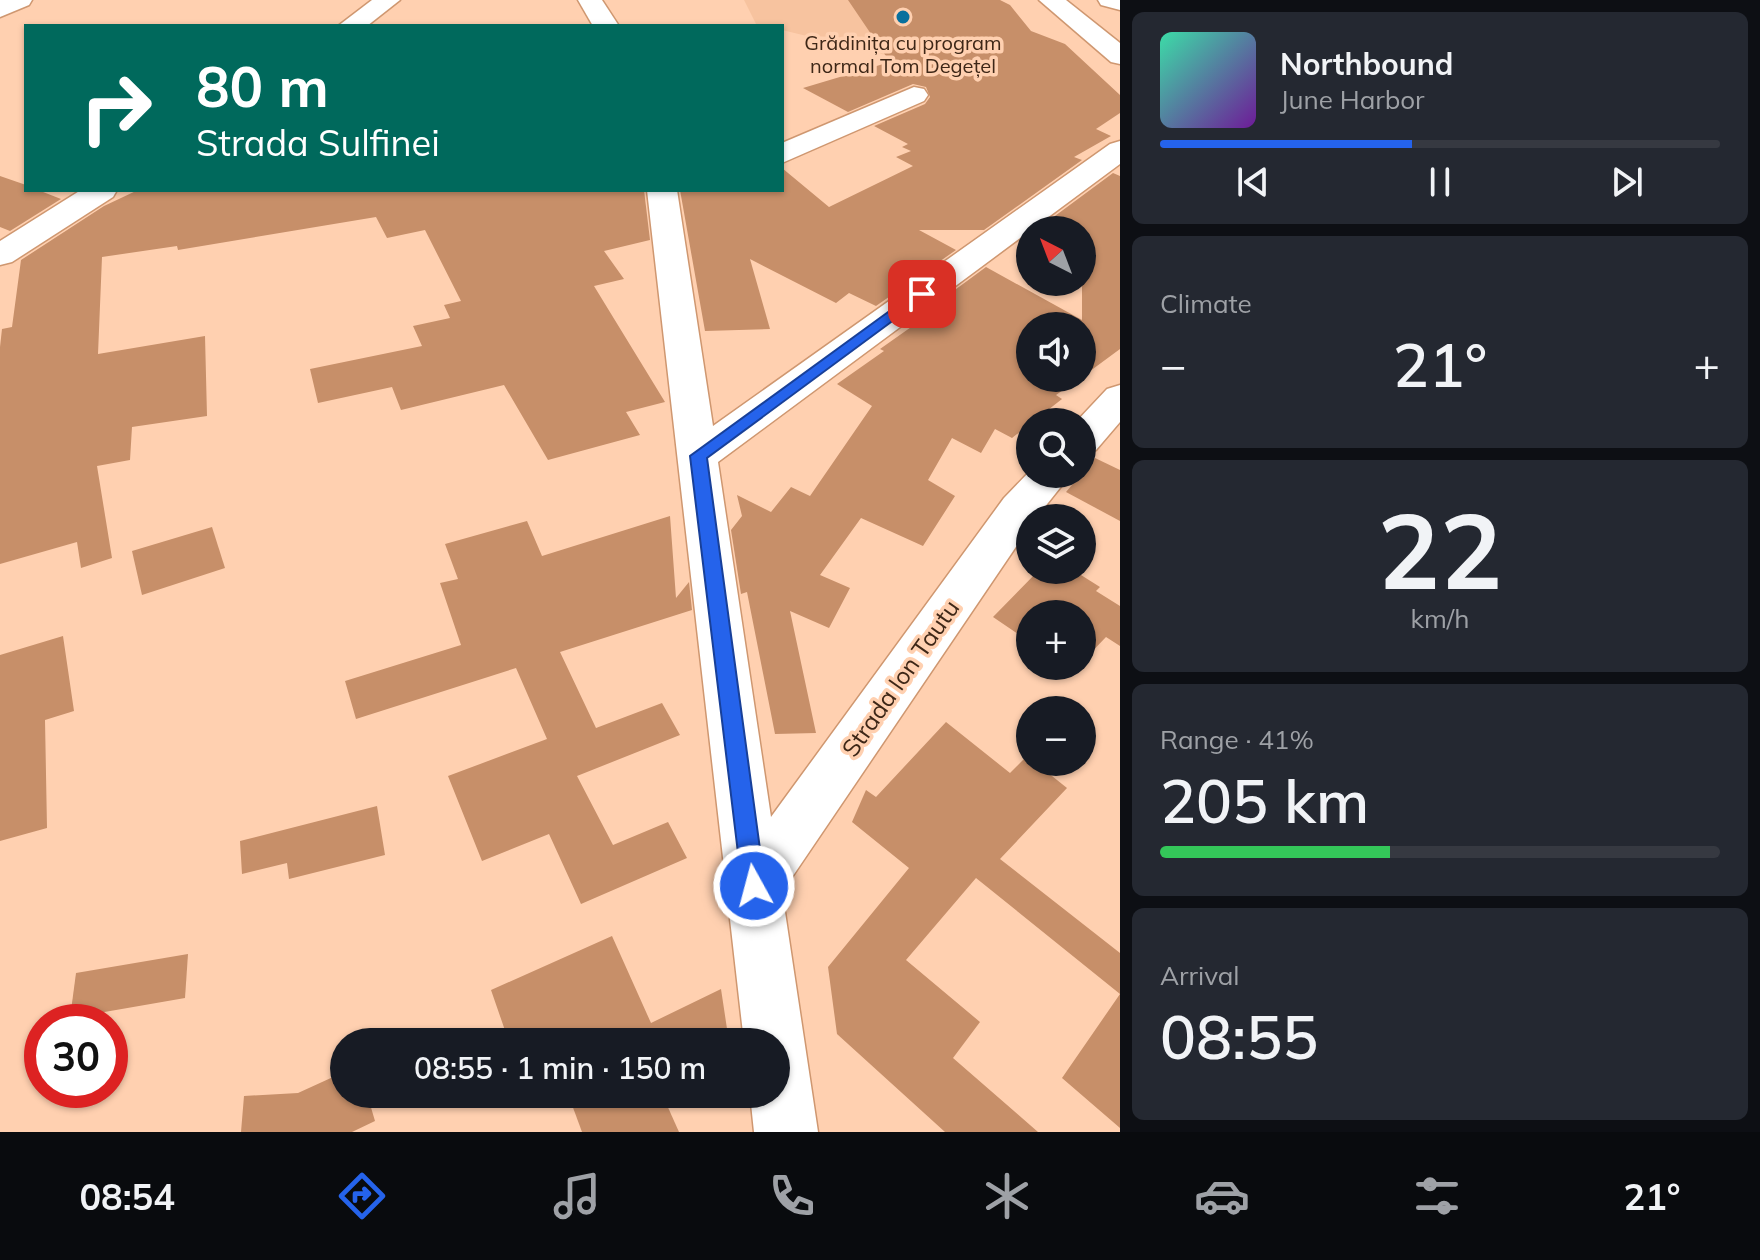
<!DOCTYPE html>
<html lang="en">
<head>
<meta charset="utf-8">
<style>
	:root { --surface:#171b24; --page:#242831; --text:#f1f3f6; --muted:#9ea1a6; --line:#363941; --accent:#2563eb }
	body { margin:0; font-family:Mulish,sans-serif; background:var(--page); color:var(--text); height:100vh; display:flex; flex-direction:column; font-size:30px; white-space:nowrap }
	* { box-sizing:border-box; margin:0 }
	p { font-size:26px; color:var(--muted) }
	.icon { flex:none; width:44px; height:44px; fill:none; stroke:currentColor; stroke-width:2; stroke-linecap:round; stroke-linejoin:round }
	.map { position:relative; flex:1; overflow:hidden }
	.details { display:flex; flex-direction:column; gap:12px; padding:12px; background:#0d0f14; width:640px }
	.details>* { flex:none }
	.top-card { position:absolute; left:24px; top:24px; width:760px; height:168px; border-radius:0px; box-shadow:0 2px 6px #0004; background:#00695c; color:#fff; overflow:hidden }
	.needle { width:52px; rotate:318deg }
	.tools { position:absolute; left:1016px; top:216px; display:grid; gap:16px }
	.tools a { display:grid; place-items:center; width:80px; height:80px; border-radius:50%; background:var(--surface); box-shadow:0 2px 6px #0004; font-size:40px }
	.speed { position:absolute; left:24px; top:1004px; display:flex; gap:16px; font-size:40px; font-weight:700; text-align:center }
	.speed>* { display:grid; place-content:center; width:104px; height:104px; border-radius:50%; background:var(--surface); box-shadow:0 2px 6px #0004; line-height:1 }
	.speed .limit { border:12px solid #d22; background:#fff; color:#111 }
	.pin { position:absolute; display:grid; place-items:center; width:68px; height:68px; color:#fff; margin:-34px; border-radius:16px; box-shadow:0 4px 12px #0006 }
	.me { position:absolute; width:88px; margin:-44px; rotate:353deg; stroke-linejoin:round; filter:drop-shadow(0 0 6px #0008) }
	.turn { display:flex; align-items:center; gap:28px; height:168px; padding:0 40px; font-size:36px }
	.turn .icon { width:104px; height:104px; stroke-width:2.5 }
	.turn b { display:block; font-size:56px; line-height:68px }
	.big { font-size:60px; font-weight:600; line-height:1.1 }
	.details .widget { flex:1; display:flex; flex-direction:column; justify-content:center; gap:12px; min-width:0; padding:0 28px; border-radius:12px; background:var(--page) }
	.details .dial { align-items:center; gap:0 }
	.dial b { font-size:104px; line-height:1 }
	.song { display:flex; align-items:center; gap:24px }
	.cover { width:96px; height:96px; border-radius:12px; background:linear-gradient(135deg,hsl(160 70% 55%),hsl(280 70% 35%)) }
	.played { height:8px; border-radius:4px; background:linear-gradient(90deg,var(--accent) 45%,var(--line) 45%) }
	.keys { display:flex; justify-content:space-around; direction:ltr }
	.heat { display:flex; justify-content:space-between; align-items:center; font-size:44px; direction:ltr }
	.charge { height:12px; border-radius:6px; background:linear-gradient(90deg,#34c759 41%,var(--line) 0) }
	.trip { position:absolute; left:330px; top:1028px; width:460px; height:80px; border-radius:40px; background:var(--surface); box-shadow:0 2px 6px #0004; font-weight:600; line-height:80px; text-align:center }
	.dock { display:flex; height:128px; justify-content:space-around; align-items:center; background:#090b0e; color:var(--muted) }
	.dock .icon { width:56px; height:56px }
	.dock .selected { color:var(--accent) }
	.dock b { font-size:36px; color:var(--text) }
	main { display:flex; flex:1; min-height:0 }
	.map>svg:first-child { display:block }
	.built { fill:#f7c39f }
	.building { fill:#c78f69 }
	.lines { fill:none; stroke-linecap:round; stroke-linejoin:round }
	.minor-casing { stroke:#cf9770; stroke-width:3 }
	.minor { fill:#fff; fill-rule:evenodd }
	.route { fill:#2563eb; stroke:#184099; stroke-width:2 }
	.poi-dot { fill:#09709d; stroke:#ffd0b0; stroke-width:3 }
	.labels { text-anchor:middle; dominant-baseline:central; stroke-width:7; stroke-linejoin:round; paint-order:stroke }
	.far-poi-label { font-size:20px; fill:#3e2717; stroke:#ffd0b0 }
	.street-label { font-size:24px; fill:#3e2717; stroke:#ffd0b0 }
</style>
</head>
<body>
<main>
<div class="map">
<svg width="1120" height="1132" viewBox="0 0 1120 1132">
	<rect width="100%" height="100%" fill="#ffd0b0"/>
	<polygon class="built" points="744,0 933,0 894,57 782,30 782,26 756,24"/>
	<g class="building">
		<polygon points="848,0 1000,0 1010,5 1031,31 1065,44 1120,95 1120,113 1096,129 1111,136 1074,157 1082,160 984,230 919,230 956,250 876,306 849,293 836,303 750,259 770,329 705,331 680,190 782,190 782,168 829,207 913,166 896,157 911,151 902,147 908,144 874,126 925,104 930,97 926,87 913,84 848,112 803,88 890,62"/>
		<polygon points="1113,173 1120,176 1120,349 1082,377 1082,326 1030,326 1030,378 1080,378 1056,395 1062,399 1012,438 995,429 981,453 952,438 928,480 955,496 923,546 861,518 820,575 850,588 829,628 790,611 816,733 775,734 747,592 741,594 731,530 742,516 737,495 771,512 791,487 810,496 872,406 837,384 884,351 880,349 914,325 910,323 986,267 1082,320 1082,230 1036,230"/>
		<polygon points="0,176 26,185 26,190 38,190 61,199 10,231 0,227"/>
		<polygon points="138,190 644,190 650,240 604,251 624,279 594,286 665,402 626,412 640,435 548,460 504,385 401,410 392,387 318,403 310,369 422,346 413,326 450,318 444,305 461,301 425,230 387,238 376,217 178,250 177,246 102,257 98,354 205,336 207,416 132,427 130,460 97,466 112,558 81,568 77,542 0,564 0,347 2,329 12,327 21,260 104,206"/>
		<polygon points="1095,458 1120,470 1120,521 1066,492"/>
		<polygon points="670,516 676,598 689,582 692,610 560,652 596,728 662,703 680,735 577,776 613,845 668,822 687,858 581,904 549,834 482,861 448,776 547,739 516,668 356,719 345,681 461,645 440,583 458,579 445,544 527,521 542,556"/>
		<polygon points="212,527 225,568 142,595 132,551"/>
		<polygon points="1039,570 1073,570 1100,587 1096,591 1120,606 1120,646 1106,637 1082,662 1082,614 1030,614 1030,642 993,617"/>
		<polygon points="63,636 74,711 45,720 47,828 0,841 0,655"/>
		<polygon points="946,722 1010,773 1027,756 1067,788 1000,859 1120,953 1120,1128 1062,1078 1120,994 976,878 906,960 980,1022 953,1058 1038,1132 945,1132 837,1034 828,967 909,868 852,822 866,790 876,797"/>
		<polygon points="377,806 385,855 289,879 287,863 242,874 240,841"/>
		<polygon points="612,936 651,1023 721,989 729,1042 509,1042 491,990"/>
		<polygon points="188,954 185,998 70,1018 76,973"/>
		<polygon points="344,1072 344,1094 367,1094 375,1121 352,1132 241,1132 244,1096 298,1093"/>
		<polygon points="568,1094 662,1094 679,1132 582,1132"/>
	</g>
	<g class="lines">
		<defs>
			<g id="minor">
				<polygon points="0,0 32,0 29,5 0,17"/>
				<polygon points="372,0 400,0 367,26 338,26"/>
				<polygon points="578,0 602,0 619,26 593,26"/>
				<polygon points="1039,0 1066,0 1120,43 1120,64 1111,62"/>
				<polygon points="1098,0 1120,0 1120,10 1101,5"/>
				<polygon points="914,87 924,89 928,95 924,101 782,163 782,143"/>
				<polygon points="1120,141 1120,164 718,462 771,817 1004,498 1030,471 1030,474 1071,474 1036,518 1030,518 1030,526 782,892 818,1132 754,1132 750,1094 776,1094 776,1042 744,1042 647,190 677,190 713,426 1110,144"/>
				<polygon points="81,190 117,190 113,197 12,262 0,265 0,241"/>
				<polygon points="1120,385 1120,422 1096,450 1082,454 1082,422 1076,422 1107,389"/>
			</g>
		</defs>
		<use href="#minor" class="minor-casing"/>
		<use href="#minor" class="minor"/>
	</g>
	<polygon class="route" points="917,291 929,294 707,458 765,886 762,893 754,897 746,893 742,886 690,456"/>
	<circle class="poi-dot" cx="903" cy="17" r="8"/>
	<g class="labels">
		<g class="far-poi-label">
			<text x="903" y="42">Grădinița cu program<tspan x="903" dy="23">normal Tom Degețel</tspan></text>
		</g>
		<g class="street-label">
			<text transform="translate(900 678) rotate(-55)">Strada Ion Tautu</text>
		</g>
	</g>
</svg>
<div class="tools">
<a><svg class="needle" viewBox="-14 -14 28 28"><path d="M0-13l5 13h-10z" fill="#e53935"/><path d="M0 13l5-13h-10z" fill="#9ea1a6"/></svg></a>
<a><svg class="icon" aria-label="sound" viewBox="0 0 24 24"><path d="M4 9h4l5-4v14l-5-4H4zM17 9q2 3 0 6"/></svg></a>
<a><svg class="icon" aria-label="search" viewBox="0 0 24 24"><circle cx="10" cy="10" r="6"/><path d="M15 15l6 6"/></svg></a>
<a><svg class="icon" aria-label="layers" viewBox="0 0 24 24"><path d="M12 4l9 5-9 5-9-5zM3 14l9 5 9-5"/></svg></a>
<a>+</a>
<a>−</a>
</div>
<div class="speed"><div class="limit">30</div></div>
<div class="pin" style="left:922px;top:294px;background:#d93025"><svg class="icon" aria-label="arrive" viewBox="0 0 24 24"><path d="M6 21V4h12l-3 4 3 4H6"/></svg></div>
<svg class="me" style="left:754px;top:886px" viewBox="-20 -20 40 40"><circle r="17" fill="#2563eb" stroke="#fff" stroke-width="3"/><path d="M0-11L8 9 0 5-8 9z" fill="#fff"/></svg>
<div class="trip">08:55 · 1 min · 150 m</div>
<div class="top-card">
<div class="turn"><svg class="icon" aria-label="right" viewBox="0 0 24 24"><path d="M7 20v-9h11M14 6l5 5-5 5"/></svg><div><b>80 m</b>Strada Sulfinei</div></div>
</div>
</div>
<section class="details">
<div class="widget">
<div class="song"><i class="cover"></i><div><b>Northbound</b><p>June Harbor</p></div></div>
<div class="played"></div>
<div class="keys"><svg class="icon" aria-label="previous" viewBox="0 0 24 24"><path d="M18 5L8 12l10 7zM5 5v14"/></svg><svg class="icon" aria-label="pause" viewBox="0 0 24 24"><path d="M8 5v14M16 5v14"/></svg><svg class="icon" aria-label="next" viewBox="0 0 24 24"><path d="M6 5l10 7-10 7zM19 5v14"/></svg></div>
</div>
<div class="widget"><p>Climate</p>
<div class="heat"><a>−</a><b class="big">21°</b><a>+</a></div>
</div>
<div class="widget dial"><b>22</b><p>km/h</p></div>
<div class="widget"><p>Range · 41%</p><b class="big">205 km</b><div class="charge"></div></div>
<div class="widget"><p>Arrival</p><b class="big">08:55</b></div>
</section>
</main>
<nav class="dock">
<b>08:54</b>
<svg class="icon selected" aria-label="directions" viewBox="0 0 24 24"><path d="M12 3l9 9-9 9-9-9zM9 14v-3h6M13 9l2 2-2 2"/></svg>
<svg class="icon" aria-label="music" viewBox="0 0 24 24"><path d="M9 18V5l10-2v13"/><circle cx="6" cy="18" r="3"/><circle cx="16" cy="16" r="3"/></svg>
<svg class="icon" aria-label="phone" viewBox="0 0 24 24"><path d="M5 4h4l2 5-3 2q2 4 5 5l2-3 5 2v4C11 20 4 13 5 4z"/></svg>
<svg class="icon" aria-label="climate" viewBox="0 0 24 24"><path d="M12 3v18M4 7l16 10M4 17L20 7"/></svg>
<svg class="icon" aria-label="car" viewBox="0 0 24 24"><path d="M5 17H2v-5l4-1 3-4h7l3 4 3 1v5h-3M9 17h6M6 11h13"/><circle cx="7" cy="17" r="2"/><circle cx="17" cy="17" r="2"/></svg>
<svg class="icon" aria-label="filters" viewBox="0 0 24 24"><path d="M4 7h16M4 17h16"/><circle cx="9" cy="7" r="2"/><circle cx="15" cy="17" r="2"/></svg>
<b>21°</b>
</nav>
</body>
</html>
